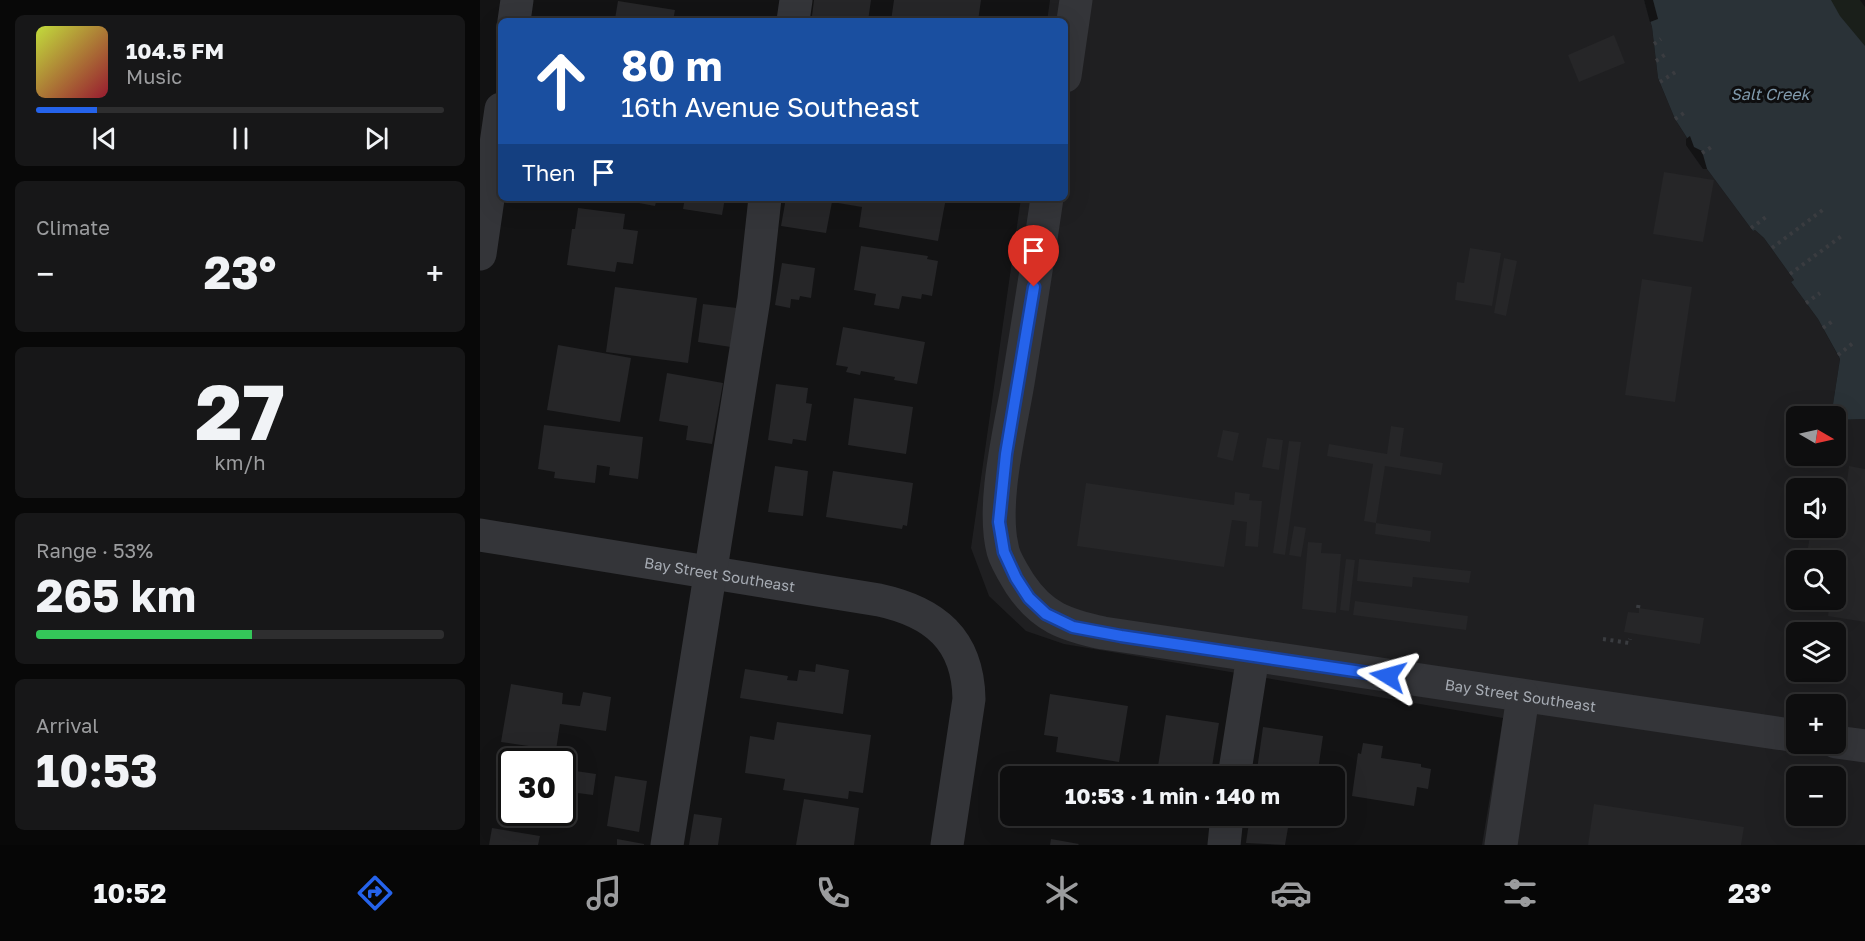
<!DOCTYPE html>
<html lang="en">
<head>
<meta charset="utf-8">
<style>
	:root { --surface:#0e0e0f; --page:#171718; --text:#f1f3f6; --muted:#9b9c9e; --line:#2e2e2f; --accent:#2563eb }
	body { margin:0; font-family:"Golos Text",sans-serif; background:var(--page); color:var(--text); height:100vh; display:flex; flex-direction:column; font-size:22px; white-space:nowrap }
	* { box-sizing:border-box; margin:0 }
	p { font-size:20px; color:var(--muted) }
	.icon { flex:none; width:33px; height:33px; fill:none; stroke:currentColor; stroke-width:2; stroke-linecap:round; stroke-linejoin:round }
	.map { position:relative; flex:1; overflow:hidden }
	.sheet { display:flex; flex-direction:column; gap:15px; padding:15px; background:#080808; width:480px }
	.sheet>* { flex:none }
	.banner { position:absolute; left:18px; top:18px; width:570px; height:183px; border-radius:9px; box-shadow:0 6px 24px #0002,0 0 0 2px var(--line); background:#1a4fa0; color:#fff; overflow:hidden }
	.needle { width:39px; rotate:99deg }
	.fabs { position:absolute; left:1306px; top:406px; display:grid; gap:12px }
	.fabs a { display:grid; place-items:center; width:60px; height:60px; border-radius:9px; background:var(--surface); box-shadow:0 6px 24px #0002,0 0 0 2px var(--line); font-size:30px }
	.speed { position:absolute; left:18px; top:748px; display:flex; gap:12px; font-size:30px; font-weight:700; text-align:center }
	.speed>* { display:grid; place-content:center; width:78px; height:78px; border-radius:50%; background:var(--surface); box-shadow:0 6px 24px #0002,0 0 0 2px var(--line); line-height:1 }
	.speed .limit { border:3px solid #111; border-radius:9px; background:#fff; color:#111 }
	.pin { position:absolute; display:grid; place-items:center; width:51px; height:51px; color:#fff; margin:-62px -26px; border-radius:50% 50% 50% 0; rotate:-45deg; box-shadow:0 0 6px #0007 }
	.pin .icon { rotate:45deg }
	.me { position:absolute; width:66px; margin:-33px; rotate:278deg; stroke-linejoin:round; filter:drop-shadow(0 0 4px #0008) }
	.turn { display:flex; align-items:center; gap:21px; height:126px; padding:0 24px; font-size:27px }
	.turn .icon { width:78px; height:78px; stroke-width:2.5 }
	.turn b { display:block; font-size:42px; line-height:51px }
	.then { display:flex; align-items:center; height:57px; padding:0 24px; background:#0003; gap:12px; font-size:22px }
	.big { font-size:45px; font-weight:700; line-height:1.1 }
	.sheet .tile { flex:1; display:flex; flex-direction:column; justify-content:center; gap:9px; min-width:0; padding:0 21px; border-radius:9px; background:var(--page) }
	.sheet .dial { align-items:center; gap:0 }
	.dial b { font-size:78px; line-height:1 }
	.song { display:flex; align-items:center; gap:18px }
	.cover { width:72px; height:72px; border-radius:9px; background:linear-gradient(135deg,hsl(70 70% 55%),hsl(350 70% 35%)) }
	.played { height:6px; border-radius:3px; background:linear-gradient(90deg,var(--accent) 15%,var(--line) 15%) }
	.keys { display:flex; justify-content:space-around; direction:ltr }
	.heat { display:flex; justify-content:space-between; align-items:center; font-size:33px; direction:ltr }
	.charge { height:9px; border-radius:4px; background:linear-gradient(90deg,#34c759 53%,var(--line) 0) }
	.trip { position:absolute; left:520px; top:766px; width:345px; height:60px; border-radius:9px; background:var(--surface); box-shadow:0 6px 24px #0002,0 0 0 2px var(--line); font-weight:700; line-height:60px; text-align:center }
	.menu { display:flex; height:96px; justify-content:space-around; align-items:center; background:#060606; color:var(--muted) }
	.menu .icon { width:42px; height:42px }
	.menu .current { color:var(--accent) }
	.menu b { font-size:27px; color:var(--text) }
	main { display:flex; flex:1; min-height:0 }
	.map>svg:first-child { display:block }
	.built { fill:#1f1f21; fill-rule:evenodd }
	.green { fill:#1a1f1a }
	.water { fill:#2a3237 }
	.pier { fill:#131314 }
	.building { fill:#262628 }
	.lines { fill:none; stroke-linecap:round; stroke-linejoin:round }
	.path { stroke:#3a3c40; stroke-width:4; stroke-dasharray:3 4.5; stroke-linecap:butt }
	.minor { stroke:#343539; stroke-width:33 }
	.route-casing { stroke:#184099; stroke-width:15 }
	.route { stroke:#2563eb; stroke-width:10 }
	.labels { text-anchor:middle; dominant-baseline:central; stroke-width:6; stroke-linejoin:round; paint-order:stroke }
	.street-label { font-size:15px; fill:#a6abb3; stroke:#0e0e0f }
	.water-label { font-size:16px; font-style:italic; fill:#809aac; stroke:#0e0e0f }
</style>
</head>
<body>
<main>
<section class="sheet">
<div class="tile">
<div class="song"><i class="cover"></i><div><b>104.5 FM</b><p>Music</p></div></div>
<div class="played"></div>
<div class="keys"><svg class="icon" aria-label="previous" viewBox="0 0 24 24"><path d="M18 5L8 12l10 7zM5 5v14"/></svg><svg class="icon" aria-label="pause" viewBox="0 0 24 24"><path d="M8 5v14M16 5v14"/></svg><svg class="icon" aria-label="next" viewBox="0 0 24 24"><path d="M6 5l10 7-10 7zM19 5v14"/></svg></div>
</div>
<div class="tile"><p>Climate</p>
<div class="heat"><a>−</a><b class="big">23°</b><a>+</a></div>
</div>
<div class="tile dial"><b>27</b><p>km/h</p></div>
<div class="tile"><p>Range · 53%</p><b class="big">265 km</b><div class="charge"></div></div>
<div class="tile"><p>Arrival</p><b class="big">10:53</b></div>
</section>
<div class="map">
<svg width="1385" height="845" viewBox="0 0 1385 845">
	<rect width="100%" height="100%" fill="#131314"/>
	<path class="built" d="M570 0H1164L1172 27 1178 78 1195 119 1227 169 1273 231 1275 230 1284 238 1312 277 1314 280 1311 282 1338 319 1360 359 1351 417H1317V456H1356V420L1385 419V845H1002L1023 718 584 644 546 631 509 596 491 548 541 198H585V21H567ZM1317 489H1356V528H1317ZM1317 561H1356V600H1317ZM1317 633H1356V672H1317ZM1317 705H1356V744H1317ZM1317 777H1356V816H1317Z"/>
	<polygon class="green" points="1335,0 1380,0 1385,7 1385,84"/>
	<polygon class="water" points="1164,0 1351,0 1360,16 1385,46 1385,419 1356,420 1356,417 1351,417 1360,359 1358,355 1338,319 1311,282 1314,280 1312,277 1284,238 1275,230 1273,231 1227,169 1195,119 1178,78 1172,27"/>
	<g class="pier">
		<polygon points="1164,0 1173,0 1178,19 1170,22"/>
		<polygon points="1210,136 1214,147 1222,151 1227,169 1223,169 1206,145 1206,139"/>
	</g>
	<g class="building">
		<polygon points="334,0 391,0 388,21 361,21 332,16"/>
		<polygon points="414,0 501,0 498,21 411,21"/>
		<polygon points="138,1 195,10 193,21 125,21 126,17 135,19"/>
		<polygon points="1134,35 1145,63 1099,82 1088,55"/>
		<polygon points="1184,172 1234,180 1223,242 1173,234"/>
		<polygon points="132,198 177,198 175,206"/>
		<polygon points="205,198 245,198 242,215 203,209"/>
		<polygon points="306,198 466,198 458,241 379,227 382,207 352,202 346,233 301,226"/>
		<polygon points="98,208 145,214 143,229 158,231 153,264 137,262 135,272 87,265 92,229 95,229"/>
		<polygon points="381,246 448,256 447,259 458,261 452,296 442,294 441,299 422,296 419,309 394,305 396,294 374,290"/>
		<polygon points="990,248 1021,253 1012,306 975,300 977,282 984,283"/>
		<polygon points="1024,258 1037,261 1026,316 1014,313"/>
		<polygon points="302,263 335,268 331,298 320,296 319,300 311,299 310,308 295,305"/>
		<polygon points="1162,279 1212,287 1195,402 1145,395"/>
		<polygon points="135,287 217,298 208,363 126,352"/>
		<polygon points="223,304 257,308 251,347 218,342"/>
		<polygon points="363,327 445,342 437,384 414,380 415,377 381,371 380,375 366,372 368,367 356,365"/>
		<polygon points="78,345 151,358 140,422 67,410"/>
		<polygon points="187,373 243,383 232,444 206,440 208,426 179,421"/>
		<polygon points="296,384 328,388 326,403 332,404 326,441 313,439 312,444 288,440"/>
		<polygon points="374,398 433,407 426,454 368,445"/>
		<polygon points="64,425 163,437 158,479 129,475 130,467 117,465 115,483 74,478 75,472 58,469"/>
		<polygon points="911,426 924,428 920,456 963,463 961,475 905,466 896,523 884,521 893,464 847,456 849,444 907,454"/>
		<polygon points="743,430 759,433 753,461 737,457"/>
		<polygon points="787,438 803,440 799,470 782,467"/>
		<polygon points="809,441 821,442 805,555 793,553"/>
		<polygon points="295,466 328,471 323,516 288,512"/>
		<polygon points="1369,466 1385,469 1385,622 1348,616 1350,600 1356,600 1357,552 1328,548 1331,528 1356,528 1356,521 1361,522 1356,521 1356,504 1364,505"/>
		<polygon points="353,471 433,483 427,526 423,525 422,529 346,517"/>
		<polygon points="606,483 754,505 755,492 770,494 769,500 782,501 778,547 765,546 767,522 752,520 744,567 597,546"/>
		<polygon points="896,523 951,531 950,542 895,534"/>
		<polygon points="814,526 826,528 821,557 809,555"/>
		<polygon points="828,542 842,543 841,553 861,554 856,613 822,609"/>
		<polygon points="866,559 875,560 869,611 860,610"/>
		<polygon points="879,559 991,571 989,583 933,577 932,587 877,581"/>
		<polygon points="875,601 988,616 986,630 873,615"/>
		<polygon points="1159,608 1224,618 1220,644 1144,632 1148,612 1159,613"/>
		<polygon points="336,664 369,670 363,714 260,698 265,669 308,676 307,680 317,681 319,670 335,672"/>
		<polygon points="31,684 83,693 82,704 100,706 103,692 131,697 126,731 80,724 76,750 21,742"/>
		<polygon points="570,694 648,706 639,762 576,752 578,737 564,735"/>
		<polygon points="686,715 739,723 731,773 678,766"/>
		<polygon points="297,722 391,735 383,793 369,791 368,799 303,790 305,779 265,773 270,736 294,740"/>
		<polygon points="783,727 843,736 837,777 776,777"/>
		<polygon points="883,743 903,746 901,758 941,764 941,767 951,769 948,789 937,787 934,806 872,796 878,753 881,754"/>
		<polygon points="26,766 32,767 32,792 22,791"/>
		<polygon points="574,768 596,772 595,777 573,777"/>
		<polygon points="82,769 116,774 113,795 82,791"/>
		<polygon points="607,771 635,776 635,777 606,777"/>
		<polygon points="135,776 167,781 159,832 127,826"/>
		<polygon points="324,799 379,808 374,845 316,845"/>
		<polygon points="1114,804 1264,827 1261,845 1108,845"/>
		<polygon points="53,813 79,813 78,818"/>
		<polygon points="214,814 242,818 238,845 209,845"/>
		<polygon points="570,816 591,816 589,826 569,823"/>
		<polygon points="770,816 810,816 805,845 766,843"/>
		<polygon points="12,828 60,836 58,845 9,845"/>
		<polygon points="137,839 164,844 164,845 137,845"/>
		<polygon points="571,839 599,844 598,845 570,845"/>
	</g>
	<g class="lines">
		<g class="path">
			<polyline points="1174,44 1181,39"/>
			<polyline points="1176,61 1186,54"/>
			<polyline points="1180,82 1197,71"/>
			<polyline points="1195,119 1207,111"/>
			<polyline points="1222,153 1233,146"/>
			<polyline points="1271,228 1286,217"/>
			<polyline points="1292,248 1344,209"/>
			<polyline points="1310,274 1363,235"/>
			<polyline points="1326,303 1340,293"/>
			<polyline points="1343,328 1354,320"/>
			<polyline points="1358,355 1373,343"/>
			<polyline points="1158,608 1159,602"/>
			<polyline points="1123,639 1149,643 1150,639"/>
		</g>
		<g class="minor">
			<polyline points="34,21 37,0"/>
			<polyline points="313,21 316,0"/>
			<polyline points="585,76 596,0"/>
			<path id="s1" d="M567 198C558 260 548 322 538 383 530 431 511 504 523 551 526 562 534 574 540 584 562 617 585 625 623 633L1317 736"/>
			<polyline points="0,254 21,109"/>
			<path id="s2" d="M0 535 399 600C454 612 488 639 489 699L467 845"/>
			<polyline points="1356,742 1385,746"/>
			<polyline points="754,777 773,656"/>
			<polyline points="187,845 274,299 285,198"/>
			<polyline points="744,845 747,816"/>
			<polyline points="1021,845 1043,696"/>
		</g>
	</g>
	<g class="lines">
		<defs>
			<polyline id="route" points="554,287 526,454 519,522 524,552 536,578 549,598 566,614 593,627 641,636 908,676"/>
		</defs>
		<use href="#route" class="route-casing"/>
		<use href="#route" class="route"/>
	</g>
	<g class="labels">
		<g class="street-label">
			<text stroke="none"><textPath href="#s2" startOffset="243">Bay Street Southeast</textPath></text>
			<text stroke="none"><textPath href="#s1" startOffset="916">Bay Street Southeast</textPath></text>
		</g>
		<g class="water-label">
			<text x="1290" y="94">Salt Creek</text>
		</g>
	</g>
</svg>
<div class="fabs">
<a><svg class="needle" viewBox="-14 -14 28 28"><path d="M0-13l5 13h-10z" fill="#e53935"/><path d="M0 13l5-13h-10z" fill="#9b9c9e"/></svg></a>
<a><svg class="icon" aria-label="sound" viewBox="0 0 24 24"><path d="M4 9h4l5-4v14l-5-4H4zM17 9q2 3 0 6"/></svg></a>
<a><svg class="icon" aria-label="search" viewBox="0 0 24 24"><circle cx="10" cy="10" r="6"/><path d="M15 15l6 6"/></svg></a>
<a><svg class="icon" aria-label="layers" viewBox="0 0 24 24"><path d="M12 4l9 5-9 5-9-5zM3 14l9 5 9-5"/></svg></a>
<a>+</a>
<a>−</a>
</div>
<div class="speed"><div class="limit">30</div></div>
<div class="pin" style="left:554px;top:287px;background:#d93025"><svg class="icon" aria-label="arrive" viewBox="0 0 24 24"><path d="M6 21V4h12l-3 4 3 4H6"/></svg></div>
<svg class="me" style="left:908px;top:676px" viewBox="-20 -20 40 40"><path d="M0-17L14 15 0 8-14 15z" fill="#2563eb" stroke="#fff" stroke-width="4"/></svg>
<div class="trip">10:53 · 1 min · 140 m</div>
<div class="banner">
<div class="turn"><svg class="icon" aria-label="ahead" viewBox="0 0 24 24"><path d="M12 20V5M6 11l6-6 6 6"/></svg><div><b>80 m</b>16th Avenue Southeast</div></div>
<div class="then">Then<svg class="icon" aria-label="arrive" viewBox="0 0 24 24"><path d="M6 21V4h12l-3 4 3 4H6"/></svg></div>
</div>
</div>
</main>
<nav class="menu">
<b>10:52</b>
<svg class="icon current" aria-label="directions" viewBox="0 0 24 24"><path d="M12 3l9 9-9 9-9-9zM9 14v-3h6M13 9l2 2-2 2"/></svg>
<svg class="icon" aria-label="music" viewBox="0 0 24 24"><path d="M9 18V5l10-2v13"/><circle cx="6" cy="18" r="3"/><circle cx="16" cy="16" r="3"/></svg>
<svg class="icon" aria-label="phone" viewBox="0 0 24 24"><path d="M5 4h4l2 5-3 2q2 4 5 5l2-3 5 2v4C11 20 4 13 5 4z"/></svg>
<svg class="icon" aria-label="climate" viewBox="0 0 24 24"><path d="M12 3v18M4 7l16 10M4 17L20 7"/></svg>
<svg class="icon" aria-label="car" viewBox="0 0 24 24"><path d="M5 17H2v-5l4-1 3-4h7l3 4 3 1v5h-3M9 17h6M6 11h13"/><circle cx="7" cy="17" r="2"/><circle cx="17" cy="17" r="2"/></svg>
<svg class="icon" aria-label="filters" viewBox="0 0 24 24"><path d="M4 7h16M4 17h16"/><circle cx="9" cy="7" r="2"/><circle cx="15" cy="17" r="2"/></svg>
<b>23°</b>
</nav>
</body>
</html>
